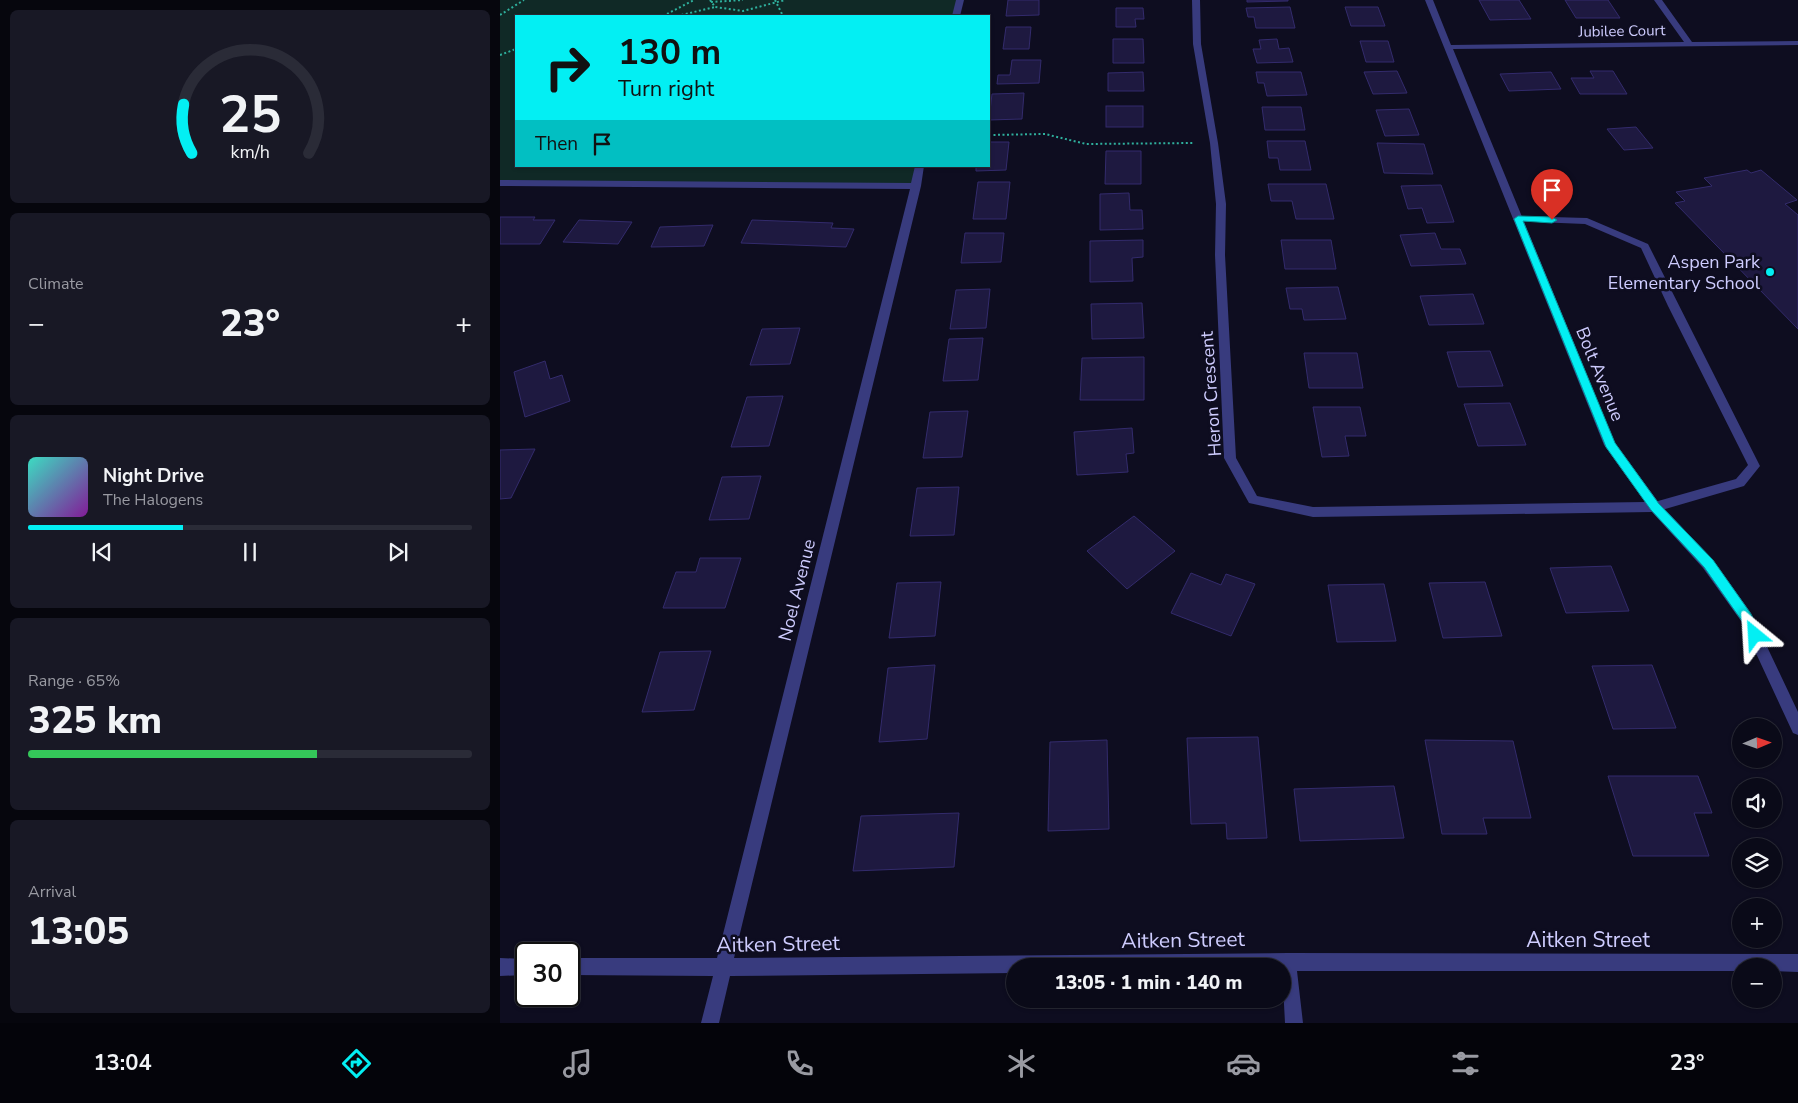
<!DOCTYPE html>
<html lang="en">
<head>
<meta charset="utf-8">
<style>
	:root { --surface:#0a0a18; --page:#181825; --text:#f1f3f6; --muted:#999aa2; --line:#2a2b37; --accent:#03eff3 }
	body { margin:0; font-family:"Nunito Sans",sans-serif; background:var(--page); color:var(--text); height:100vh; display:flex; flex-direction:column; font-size:19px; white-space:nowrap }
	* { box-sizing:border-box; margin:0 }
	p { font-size:16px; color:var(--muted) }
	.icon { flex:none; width:28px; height:28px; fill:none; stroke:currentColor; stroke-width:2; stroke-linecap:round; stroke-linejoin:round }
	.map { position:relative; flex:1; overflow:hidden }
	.side { display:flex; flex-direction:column; gap:10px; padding:10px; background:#06060d; width:500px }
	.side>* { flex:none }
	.guide { position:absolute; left:15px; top:15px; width:475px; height:152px; border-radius:0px; box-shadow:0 1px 4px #0004,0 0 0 1px var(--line); background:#03eff3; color:#111; overflow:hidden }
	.needle { width:32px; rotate:88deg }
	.tools { position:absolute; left:1232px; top:718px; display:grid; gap:10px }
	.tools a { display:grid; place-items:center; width:50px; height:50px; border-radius:50%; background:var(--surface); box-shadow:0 1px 4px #0004,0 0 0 1px var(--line); font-size:25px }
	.speed { position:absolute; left:15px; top:942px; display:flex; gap:10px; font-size:25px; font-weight:700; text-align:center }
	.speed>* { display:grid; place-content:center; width:65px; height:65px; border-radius:50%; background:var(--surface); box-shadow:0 1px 4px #0004,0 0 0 1px var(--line); line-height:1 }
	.speed .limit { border:2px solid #111; border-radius:8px; background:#fff; color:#111 }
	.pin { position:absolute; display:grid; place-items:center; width:42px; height:42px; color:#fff; margin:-51px -21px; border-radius:50% 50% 50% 0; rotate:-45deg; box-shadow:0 0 5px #0007 }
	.pin .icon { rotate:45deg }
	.me { position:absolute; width:55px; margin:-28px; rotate:333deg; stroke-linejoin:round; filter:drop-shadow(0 0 4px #0008) }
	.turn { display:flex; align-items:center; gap:18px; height:105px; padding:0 20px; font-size:22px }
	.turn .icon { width:65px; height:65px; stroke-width:2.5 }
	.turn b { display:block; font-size:35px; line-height:42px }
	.then { display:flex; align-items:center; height:48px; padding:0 20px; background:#0003; gap:10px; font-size:19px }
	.big { font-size:38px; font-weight:800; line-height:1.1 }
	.side .tile { flex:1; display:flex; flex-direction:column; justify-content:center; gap:8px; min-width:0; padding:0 18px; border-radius:8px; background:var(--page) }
	.side .dial { align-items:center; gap:0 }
	.dial svg { height:130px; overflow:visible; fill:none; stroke:var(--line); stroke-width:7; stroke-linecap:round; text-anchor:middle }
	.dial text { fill:var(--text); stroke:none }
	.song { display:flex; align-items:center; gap:15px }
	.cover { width:60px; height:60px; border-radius:8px; background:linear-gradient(135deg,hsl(170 70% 55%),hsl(290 70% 35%)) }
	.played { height:5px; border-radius:2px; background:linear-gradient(90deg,var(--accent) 35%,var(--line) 35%) }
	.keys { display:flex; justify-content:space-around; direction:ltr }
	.heat { display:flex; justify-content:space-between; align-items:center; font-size:28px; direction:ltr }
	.charge { height:8px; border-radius:4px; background:linear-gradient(90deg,#34c759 65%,var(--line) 0) }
	.trip { position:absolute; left:506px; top:958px; width:285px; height:50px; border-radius:25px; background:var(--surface); box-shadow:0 1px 4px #0004,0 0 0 1px var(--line); font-weight:800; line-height:50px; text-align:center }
	.menu { display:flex; height:80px; justify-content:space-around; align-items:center; background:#04040a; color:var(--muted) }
	.menu .icon { width:35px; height:35px }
	.menu .active { color:var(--accent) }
	.menu b { font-size:22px; color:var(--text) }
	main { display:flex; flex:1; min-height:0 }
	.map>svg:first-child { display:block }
	.green { fill:#102926 }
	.building { fill:#1e1940; stroke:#332b6c }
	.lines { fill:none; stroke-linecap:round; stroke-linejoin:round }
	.path { stroke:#2fb09d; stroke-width:2; stroke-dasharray:2 2.5; stroke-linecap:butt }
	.service { fill:#383b7e; fill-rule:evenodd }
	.minor { fill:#383b7e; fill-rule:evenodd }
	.route { fill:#03eff3; stroke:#029b9e }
	.poi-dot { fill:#03eff3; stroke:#0e0d20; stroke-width:2 }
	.labels { text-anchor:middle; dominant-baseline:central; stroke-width:5; stroke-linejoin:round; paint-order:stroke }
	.far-street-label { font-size:15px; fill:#ceccfe; stroke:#0e0d20 }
	.poi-label { font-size:18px; fill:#ceccfe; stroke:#0e0d20; text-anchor:end }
	.street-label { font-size:18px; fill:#ceccfe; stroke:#0e0d20 }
	.near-street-label { font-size:21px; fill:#ceccfe; stroke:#0e0d20 }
</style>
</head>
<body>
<main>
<section class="side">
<div class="tile dial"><svg viewBox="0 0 100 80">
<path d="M14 69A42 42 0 1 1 86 69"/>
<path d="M14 69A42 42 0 0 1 9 39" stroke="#03eff3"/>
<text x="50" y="56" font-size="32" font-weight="700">25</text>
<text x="50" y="72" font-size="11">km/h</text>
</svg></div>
<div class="tile"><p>Climate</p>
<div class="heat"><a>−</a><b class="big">23°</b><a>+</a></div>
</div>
<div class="tile">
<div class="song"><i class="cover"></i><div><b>Night Drive</b><p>The Halogens</p></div></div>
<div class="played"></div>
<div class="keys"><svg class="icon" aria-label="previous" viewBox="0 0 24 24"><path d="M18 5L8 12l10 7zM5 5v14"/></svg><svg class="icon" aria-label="pause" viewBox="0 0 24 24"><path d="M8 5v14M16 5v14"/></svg><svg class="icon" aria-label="next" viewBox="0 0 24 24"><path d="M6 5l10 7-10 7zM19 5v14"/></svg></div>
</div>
<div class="tile"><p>Range · 65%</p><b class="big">325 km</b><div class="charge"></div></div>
<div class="tile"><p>Arrival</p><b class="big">13:05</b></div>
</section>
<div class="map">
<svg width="1298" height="1023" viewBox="0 0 1298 1023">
	<rect width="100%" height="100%" fill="#0e0d20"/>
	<polygon class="green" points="0,0 460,0 456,16 16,16 16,166 420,166 416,186 0,183"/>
	<g class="building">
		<polygon points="508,0 539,0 539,15 506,16"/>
		<polygon points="747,0 788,0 788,1 747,2"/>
		<polygon points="979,0 1019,0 1031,19 990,20"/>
		<polygon points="1065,0 1108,0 1120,18 1076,18"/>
		<polygon points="790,7 795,28 756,28 754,17 748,17 746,8"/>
		<polygon points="845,7 878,7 885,26 851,26"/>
		<polygon points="616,8 643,8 644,19 635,19 636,27 616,27"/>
		<polygon points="506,27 531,27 529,49 503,49"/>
		<polygon points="613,39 643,39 644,63 613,63"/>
		<polygon points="777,39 779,49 789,48 793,62 757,63 753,49 761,49 759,40"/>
		<polygon points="860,41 888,41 894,62 866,62"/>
		<polygon points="512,60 541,60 539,83 497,84 498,75 510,75"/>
		<polygon points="897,71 907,93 873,94 864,72"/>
		<polygon points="1090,71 1113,71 1127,94 1080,94 1071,78 1094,78"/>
		<polygon points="643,72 644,91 608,91 608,73"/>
		<polygon points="756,72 801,72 807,95 767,96 764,83 758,83"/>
		<polygon points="1051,72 1061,89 1009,91 1000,74"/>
		<polygon points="524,93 522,119 489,120 492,94"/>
		<rect x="606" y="106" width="37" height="21"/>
		<polygon points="762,107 801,107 805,130 765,130"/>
		<polygon points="909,109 919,135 885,136 876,110"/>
		<polygon points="1136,127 1153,148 1124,150 1107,129"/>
		<polygon points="767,141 805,141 811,170 780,170 778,158 769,158"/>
		<polygon points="489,142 509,142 506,170 476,171 476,166 489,166"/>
		<polygon points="877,143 924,144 933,174 884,173"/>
		<polygon points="606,151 641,151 641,184 605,184"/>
		<polygon points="1247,170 1251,173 1261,170 1297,200 1285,204 1298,215 1298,329 1175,203 1185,201 1176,192 1212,186 1204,178"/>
		<polygon points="478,182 510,182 506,219 473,219"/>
		<polygon points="768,184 826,184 834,219 796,219 792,201 771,201"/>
		<polygon points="941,185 954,222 927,223 922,208 908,209 901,186"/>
		<polygon points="629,193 630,210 642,210 643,229 600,230 600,194"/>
		<polygon points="0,217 35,217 33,220 55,220 40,244 0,244"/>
		<polygon points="79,220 132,222 118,244 63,242"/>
		<polygon points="252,220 333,223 331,228 354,229 346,247 241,243"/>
		<polygon points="213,225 204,246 151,247 160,227"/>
		<polygon points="465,233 504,233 501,262 461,263"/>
		<polygon points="935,233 941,249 960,249 966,264 911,266 900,235"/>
		<polygon points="643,240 643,257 632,258 633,281 590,282 590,241"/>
		<polygon points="781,240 831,240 836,269 785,269"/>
		<polygon points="838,287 846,319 804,320 802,309 790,309 786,288"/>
		<polygon points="490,289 486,328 450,329 456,290"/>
		<polygon points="973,294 984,324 929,325 920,296"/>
		<polygon points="642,303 644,338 592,339 591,304"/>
		<polygon points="300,328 290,364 250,365 262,329"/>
		<polygon points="483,338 478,380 443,381 449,339"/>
		<polygon points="990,351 1003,386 958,387 947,352"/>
		<polygon points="804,353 857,353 863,388 809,388"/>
		<polygon points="644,357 644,400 580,400 582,358"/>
		<polygon points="45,361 50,379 62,375 70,401 25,417 14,372"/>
		<polygon points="283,396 269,446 231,447 247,397"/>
		<polygon points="1010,403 1026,445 978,446 964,404"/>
		<polygon points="813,407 860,407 866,436 845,436 849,456 822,457"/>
		<polygon points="468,411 462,457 423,458 430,412"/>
		<polygon points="632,428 634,453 626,454 628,472 577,475 574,432"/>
		<polygon points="35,449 11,498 0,499 0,450"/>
		<polygon points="261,476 249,519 209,520 222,477"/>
		<polygon points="459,487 454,535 410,536 417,488"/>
		<polygon points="634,516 675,551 627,589 587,551"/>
		<polygon points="200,558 241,558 225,608 163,608 176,572 196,572"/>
		<polygon points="1111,566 1129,611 1066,613 1050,568"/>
		<polygon points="691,573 721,585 726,574 755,584 731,636 671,613"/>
		<polygon points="441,582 435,636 389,638 397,583"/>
		<polygon points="985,582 1002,636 943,638 929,583"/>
		<polygon points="884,584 896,641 837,642 828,585"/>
		<polygon points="211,651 194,710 142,712 160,652"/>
		<polygon points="435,665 427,739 379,742 388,668"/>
		<polygon points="1152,665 1176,728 1113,729 1092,666"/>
		<polygon points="758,737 767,838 727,839 726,823 691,824 687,738"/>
		<polygon points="607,740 609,829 548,831 550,742"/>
		<polygon points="925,740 1013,741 1031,818 983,818 987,834 942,834"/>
		<polygon points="1108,776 1198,776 1212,813 1194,813 1209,856 1133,856"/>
		<polygon points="894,786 904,838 800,841 794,789"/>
		<polygon points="459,813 454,867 353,871 361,816"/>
	</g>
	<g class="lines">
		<g class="path">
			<polyline points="210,0 215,7 243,11 285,0"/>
			<polyline points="275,0 283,16"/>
			<polyline points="211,2 243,0"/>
			<polyline points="0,15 24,0"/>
			<polyline points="163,16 194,0"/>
			<polyline points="177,16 215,7"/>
			<polyline points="0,55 16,49"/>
			<polyline points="489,135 545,134 586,144 693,143"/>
		</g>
		<polygon class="service" points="1018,216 1087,218 1148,244 1260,466 1244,486 1155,512 1151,511 1149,507 1151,503 1236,479 1248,465 1168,306 1141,248 1085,224 1015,221 1013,219"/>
		<g class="minor">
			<polygon points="456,0 464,0 460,16 452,16"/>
			<polygon points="692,0 700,0 701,44 718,143 726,204 725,255 736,458 757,496 813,507 1145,502 1104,445 925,0 933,0 951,45 1184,42 1154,0 1162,0 1192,42 1298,41 1298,45 953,49 1115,443 1159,503 1213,560 1251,613 1298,712 1298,735 1293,733 1241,621 1203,568 1152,512 813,517 749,503 724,458 715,255 716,204 710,143 693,44"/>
			<polygon points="415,166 424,166 421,186 234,958 788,953 1298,954 1298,972 1274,971 1274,966 1241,966 1241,971 797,971 803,1023 785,1023 782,966 515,966 515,973 230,976 219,1023 201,1023 213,976 69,975 69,958 217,958 410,189 0,186 0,180 411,183"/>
			<polygon points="0,958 26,959 26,975 0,976"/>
		</g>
	</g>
	<polygon class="route" points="1018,216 1052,217 1057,220 1052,223 1023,221 1115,443 1159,504 1213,560 1251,614 1261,635 1259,639 1255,640 1250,639 1242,621 1204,567 1151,510 1106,447 1014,219"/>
	<circle class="poi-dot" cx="1270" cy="272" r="5"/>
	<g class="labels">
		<g class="far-street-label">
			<text transform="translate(1122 31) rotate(-1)">Jubilee Court</text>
		</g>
		<g class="poi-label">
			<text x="1260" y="262">Aspen Park<tspan x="1260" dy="21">Elementary School</tspan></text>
		</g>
		<g class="street-label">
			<text transform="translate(1100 374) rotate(68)">Bolt Avenue</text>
			<text transform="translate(711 394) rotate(-94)">Heron Crescent</text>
			<text transform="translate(297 590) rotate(-76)">Noel Avenue</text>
		</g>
		<g class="near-street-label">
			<text transform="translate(683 940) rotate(-1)">Aitken Street</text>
			<text x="1088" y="940">Aitken Street</text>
			<text transform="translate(278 944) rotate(-1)">Aitken Street</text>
		</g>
	</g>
</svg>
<div class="tools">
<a><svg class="needle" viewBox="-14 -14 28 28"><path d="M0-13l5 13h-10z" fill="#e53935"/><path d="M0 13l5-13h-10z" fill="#999aa2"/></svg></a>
<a><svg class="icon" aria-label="sound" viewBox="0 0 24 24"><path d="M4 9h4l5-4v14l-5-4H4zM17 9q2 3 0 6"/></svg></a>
<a><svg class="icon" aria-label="layers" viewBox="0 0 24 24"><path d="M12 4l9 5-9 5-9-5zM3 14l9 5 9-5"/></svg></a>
<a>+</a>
<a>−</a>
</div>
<div class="speed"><div class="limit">30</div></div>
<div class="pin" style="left:1052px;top:220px;background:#d93025"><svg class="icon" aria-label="arrive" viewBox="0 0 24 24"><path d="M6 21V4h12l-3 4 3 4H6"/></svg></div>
<svg class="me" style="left:1255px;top:635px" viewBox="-20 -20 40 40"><path d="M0-17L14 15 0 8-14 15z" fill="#03eff3" stroke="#fff" stroke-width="4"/></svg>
<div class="trip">13:05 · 1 min · 140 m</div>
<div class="guide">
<div class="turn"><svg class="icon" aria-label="right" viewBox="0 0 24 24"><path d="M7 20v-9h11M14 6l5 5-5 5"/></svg><div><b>130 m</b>Turn right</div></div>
<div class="then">Then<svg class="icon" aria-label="arrive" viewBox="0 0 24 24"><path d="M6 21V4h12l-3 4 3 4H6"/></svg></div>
</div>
</div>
</main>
<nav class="menu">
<b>13:04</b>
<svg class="icon active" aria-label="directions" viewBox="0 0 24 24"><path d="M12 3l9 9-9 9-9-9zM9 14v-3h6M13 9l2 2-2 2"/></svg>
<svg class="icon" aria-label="music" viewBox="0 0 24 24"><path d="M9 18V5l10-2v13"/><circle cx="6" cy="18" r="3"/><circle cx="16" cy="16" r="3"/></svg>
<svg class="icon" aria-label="phone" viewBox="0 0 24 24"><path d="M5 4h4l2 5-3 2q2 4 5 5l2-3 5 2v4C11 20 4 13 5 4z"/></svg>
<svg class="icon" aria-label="climate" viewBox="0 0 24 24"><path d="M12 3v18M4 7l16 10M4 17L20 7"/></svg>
<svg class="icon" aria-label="car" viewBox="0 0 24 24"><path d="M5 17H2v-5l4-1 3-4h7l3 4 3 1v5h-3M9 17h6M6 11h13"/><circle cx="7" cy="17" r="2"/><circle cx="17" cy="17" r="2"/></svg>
<svg class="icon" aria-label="filters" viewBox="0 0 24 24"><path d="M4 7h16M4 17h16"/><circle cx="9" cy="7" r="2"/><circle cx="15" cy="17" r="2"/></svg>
<b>23°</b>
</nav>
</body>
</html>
